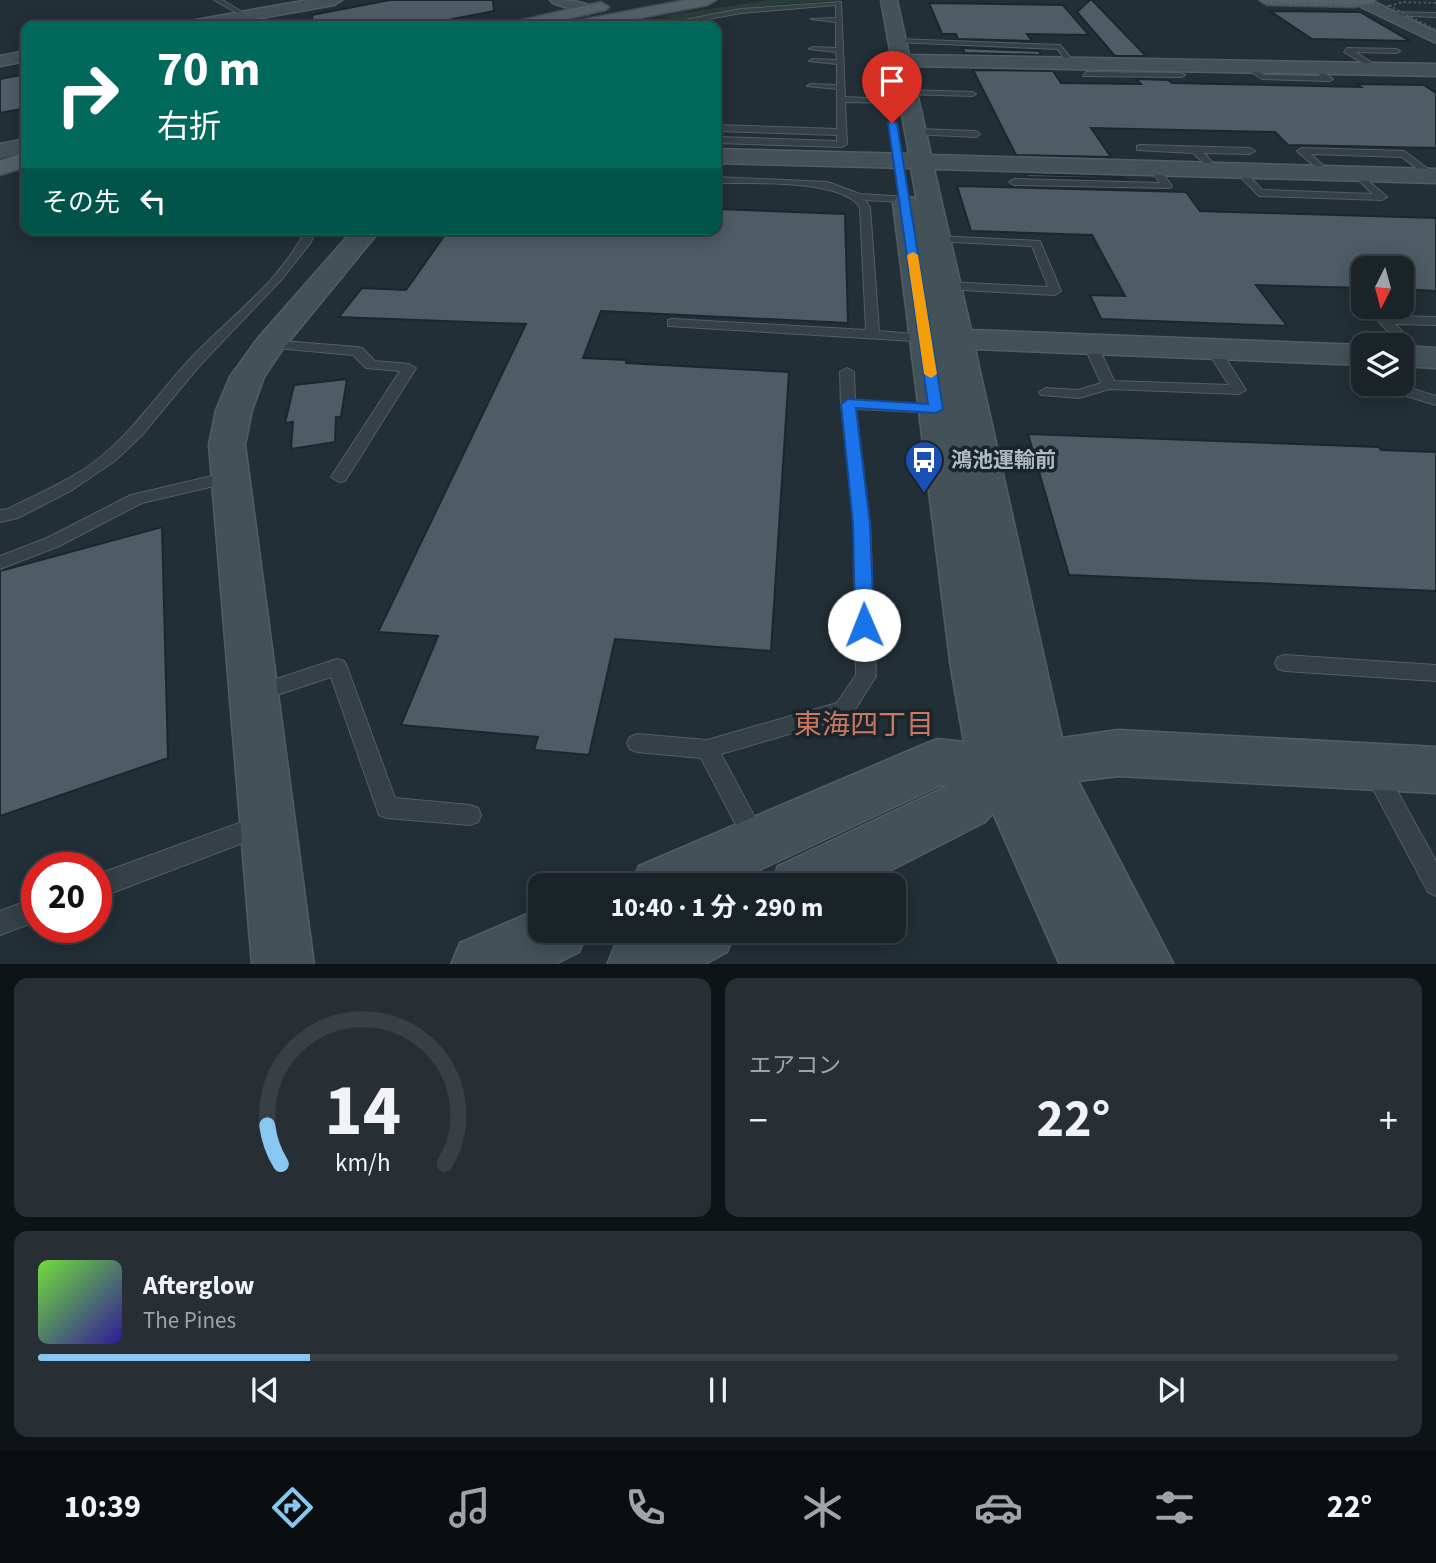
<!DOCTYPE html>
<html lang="ja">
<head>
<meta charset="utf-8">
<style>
	:root { --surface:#1a2328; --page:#272f34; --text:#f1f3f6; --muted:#9fa4a8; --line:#384045; --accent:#88c8f0 }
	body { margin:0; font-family:"Source Sans 3","Noto Sans JP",sans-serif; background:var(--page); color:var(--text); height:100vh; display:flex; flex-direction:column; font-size:26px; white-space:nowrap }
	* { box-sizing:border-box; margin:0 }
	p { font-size:23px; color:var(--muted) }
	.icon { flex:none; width:38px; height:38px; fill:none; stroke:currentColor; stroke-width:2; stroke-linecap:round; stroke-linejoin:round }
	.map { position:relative; height:964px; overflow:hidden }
	.side { display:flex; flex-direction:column; gap:14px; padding:14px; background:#0e1316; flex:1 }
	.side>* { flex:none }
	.hud { position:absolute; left:21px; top:21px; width:700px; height:214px; border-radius:14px; box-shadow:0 4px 18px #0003,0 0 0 2px var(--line); background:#00695c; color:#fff; overflow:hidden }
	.needle { width:46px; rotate:186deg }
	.buttons { position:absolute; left:1351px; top:256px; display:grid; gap:14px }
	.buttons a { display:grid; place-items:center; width:63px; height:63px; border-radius:14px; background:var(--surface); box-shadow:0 4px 18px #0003,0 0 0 2px var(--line); font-size:35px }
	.speed { position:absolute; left:21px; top:852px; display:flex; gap:14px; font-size:35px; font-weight:700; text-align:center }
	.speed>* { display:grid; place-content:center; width:91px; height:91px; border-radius:50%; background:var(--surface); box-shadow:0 4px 18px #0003,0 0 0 2px var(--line); line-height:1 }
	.speed .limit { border:10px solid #d22; background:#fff; color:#111 }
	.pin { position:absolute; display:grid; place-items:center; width:60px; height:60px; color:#fff; margin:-72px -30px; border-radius:50% 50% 50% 0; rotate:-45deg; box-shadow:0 0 7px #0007 }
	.pin .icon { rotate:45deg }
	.me { position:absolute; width:77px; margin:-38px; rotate:359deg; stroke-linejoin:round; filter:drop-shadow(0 0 5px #0008) }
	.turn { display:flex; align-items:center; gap:24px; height:147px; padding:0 21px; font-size:32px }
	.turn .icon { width:91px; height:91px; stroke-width:2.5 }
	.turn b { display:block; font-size:49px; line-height:60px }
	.then { display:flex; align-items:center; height:66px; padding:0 21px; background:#0003; gap:14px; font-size:26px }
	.big { font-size:52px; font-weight:700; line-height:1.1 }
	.side .card { flex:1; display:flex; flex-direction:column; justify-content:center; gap:10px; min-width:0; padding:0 24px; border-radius:14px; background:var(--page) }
	.side .dial { align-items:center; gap:0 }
	.dial svg { height:182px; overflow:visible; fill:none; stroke:var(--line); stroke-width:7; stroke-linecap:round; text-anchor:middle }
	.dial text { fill:var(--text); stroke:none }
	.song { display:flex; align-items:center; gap:21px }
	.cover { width:84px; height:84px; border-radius:10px; background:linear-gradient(135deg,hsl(100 70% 55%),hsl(250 70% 35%)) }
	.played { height:7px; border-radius:4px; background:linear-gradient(90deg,var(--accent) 20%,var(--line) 20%) }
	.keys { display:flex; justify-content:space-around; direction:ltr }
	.heat { display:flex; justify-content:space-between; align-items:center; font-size:38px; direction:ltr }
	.side .tiles { flex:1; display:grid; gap:14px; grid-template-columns:1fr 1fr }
	.card:last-child { grid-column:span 2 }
	.trip { position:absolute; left:528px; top:873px; width:378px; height:70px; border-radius:14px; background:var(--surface); box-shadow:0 4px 18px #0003,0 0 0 2px var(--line); font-weight:700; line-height:70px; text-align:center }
	.menu { display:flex; height:112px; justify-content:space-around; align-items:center; background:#0a0e10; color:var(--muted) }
	.menu .icon { width:49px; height:49px }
	.menu .on { color:var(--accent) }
	.menu b { font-size:32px; color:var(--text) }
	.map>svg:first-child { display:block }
	.green { fill:#2a3e39 }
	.building { fill:#4d5c65; stroke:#1c272d; stroke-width:2 }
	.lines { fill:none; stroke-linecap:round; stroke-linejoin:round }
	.lane-casing { stroke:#525e64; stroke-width:2 }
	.secondary-casing { stroke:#525e64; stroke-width:3 }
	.primary-casing { stroke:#414c53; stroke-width:3 }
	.lane { fill:#354047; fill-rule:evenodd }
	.secondary { fill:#435159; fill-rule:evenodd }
	.primary { fill:#536067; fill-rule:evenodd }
	.path-bridge { stroke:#485b59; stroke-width:2; stroke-dasharray:2.5 2.5; stroke-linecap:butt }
	.route { fill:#1a73e8; stroke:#114b97; stroke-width:2 }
	.slow { fill:#f59e0b }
	.labels { text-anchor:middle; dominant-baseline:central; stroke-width:7; stroke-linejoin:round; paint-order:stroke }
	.poi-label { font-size:21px; font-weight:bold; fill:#afbcc3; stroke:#1a252b; text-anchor:start }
	.near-neighbourhood-label { font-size:28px; fill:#cb7862; stroke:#1a252b }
</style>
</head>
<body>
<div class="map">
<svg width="1436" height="965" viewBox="0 0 1436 965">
	<rect width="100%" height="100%" fill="#222f36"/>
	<path class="green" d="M770 0H843L771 5 643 26H618C636 22 652 24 670 19L663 16Z"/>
	<g class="building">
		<polygon points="390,0 493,0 494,11 418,26 313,26 312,15"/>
		<polygon points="1090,0 1092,0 1146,56 1115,56 1077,12"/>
		<polygon points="929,3 1063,5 1089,35 1027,34 1032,41 958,39 956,34 942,34"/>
		<polygon points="1270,11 1360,12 1410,41 1312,39"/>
		<polygon points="962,48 1039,51 1041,55 965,53"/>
		<polygon points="973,70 1053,71 1061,83 1141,84 1136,79 1168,80 1172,83 1361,87 1357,84 1424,85 1436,93 1436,148 1288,145 1275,132 1091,128 1111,157 1016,155"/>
		<polygon points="26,74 26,108 0,113 0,79"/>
		<polygon points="1025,174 1124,177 1126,179 1027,177"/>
		<polygon points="957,186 1186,192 1200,211 1436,218 1436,291 1402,289 1402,268 1363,268 1363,288 1256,285 1287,326 1101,319 1090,295 1125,296 1092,235 971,231"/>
		<polygon points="716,209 845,214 848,323 601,311 583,358 627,360 626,363 789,372 771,651 615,639 589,755 534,750 538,737 401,725 438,636 378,632 526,324 339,317 362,288 406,290 449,229 716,229"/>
		<polygon points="347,379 341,417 336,417 335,442 291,449 293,422 285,423 294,385"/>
		<polygon points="1028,434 1379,447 1381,450 1436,452 1436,591 1069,575"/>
		<polygon points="162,527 168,758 0,816 0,571"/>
	</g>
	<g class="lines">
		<defs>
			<g id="lane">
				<polygon points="214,0 222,0 249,16 244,17"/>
				<polygon points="841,2 845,97 888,99 892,101 891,103 845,102 847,144 842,147 716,143 716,137 837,141 837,135 716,131 716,125 837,129 837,89 807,86 811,84 837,85 837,64 809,61 813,59 837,60 836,52 809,49 813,47 836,48 836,22 811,19 836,18 836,5 741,13 670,26 659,25 741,9"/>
				<polygon points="1389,12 1436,13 1436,17 1387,15"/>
				<polygon points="897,39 1060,45 1075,63 1068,65 1058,49 895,42"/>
				<polygon points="1347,48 1396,49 1400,51 1396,53 1355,52 1379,67 1376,71 1344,52"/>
				<polygon points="1247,65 1253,65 1264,75 1321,76 1311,68 1315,66 1333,79 1329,81 1262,79 1247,69"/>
				<polygon points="1086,72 1181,73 1185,75 1181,77 1083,76"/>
				<polygon points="907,90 972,92 976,94 972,96 904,94"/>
				<polygon points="915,129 976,131 980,134 976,137 912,134 911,132"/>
				<polygon points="1140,145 1250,148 1255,151 1250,154 1204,153 1220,171 1215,174 1193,153 1137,150 1137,146"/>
				<polygon points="26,148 26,154 0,162 0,156"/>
				<polygon points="1302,148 1404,151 1435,174 1436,177 1429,178 1402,157 1311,154 1331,173 1326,176 1299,153 1297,151"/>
				<polygon points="1155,166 1158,167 1172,186 1170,188 1014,185 1009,182 1014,179 1160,183 1150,169"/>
				<polygon points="1237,169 1243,169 1262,190 1373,194 1352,174 1357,171 1387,197 1382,200 1259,196 1237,173"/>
				<path d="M716 177 828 182 860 194 908 197 909 199 904 202 865 200 870 207 879 331 925 335 931 339 930 342 668 326V320L672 319 866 330 860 207C840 178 750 184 716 183Z"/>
				<path d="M306 229H316L311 242 282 279 200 365 142 435 116 460 72 490 18 518 0 522V510L8 509C37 494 67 482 93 463 132 434 159 392 192 357 230 317 282 280 306 229Z"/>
				<polygon points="937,236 1040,241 1061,291 1055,295 942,289 940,286 946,282 1048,287 1032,246 933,241 933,237"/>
				<polygon points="1384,316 1436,317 1436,325 1395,324 1424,354 1424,360 1414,360 1380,323 1378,320"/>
				<polygon points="270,340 357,347 362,348 375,361 409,364 416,368 345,481 339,482 331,477 400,371 366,368 353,355 265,347 265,341"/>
				<polygon points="1091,342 1098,346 1114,381 1229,385 1206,349 1208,346 1218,346 1246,390 1239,394 1110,389 1079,398 1041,395 1039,392 1046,388 1078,390 1101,383 1084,346"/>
				<polygon points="847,368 854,372 855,400 936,405 943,409 936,413 856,409 870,524 876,676 851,716 721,754 766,838 763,846 755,849 747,846 701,758 637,752 630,749 627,743 630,737 637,734 707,740 837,703 856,675 854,524 841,404 840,372"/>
				<polygon points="1402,379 1413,389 1436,396 1436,405 1403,395 1393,383 1402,383"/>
				<polygon points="229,472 237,477 235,481 142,503 59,546 0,569 0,556 47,538 131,495"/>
				<polygon points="1285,655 1436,665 1436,681 1285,671 1278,669 1275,663 1278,657"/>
				<polygon points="337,659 344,661 347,667 395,798 470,805 478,808 481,815 478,822 470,825 387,818 379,815 331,677 259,701 252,699 249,693 252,687"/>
				<polygon points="1375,762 1383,765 1436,861 1436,896 1428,892 1364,772 1367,765"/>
				<polygon points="261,815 269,819 272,826 269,833 96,899 96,875"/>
				<polygon points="37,897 37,921 0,935 0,911"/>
			</g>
			<g id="secondary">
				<polygon points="308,0 342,0 334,5 216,26 182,26 190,21"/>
				<path d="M550 0C566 0 584 0 596 10L588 15 553 3Z"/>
				<polygon points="881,0 897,0 909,55 1436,64 1436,76 911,66 931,155 1436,169 1436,183 934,169 971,330 1363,345 1363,365 975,349 1062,738 1118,730 1436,747 1436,793 1118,776 1078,781 1174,965 1060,965 993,813 985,822 860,886 770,886 778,866 947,786 941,785 725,886 631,886 639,866 920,746 938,739 964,742 951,668 893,203 896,198 905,196 914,198 917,202 911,168 716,163 716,149 909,154"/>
				<polygon points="1356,0 1370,0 1436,32 1436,43 1357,5"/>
				<polygon points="26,51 26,61 0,66 0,56"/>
				<polygon points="26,139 26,153 0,158 0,144"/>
				<polygon points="354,229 381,229 282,350 264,377 252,410 245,445 314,965 252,965 209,445 216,410 230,377 259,337"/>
				<polygon points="1402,346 1436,348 1436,368 1402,366"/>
				<polygon points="541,908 541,931 588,931 579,952 553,965 451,965 460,943"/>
				<polygon points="641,931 736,931 727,952 703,965 607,965 616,943"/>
			</g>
			<g id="primary">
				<polygon points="685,0 716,0 708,5 599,26 568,26 576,21"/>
				<polygon points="1259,0 1376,0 1373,3 1354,7 1267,5"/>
				<polygon points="601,2 609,7 606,10 536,26 507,26 509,23"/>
				<polygon points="26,152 26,167 0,175 0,160"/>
			</g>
		</defs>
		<use href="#lane" class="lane-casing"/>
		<use href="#secondary" class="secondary-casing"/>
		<use href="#primary" class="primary-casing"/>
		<use href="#lane" class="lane"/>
		<use href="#secondary" class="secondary"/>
		<use href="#primary" class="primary"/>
		<g class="path-bridge">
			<polyline points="1262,3 1390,6"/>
			<polyline points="1436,3 1403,2 1390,6 1436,30"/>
		</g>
	</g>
	<polygon class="route" points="892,121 897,123 943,409 936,413 856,408 870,524 874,625 871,631 864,633 858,631 855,625 853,524 841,404 848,399 928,404 888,123"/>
	<polygon class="slow" points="913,252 918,255 937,374 931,378 924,374 907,255"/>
	<defs>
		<symbol id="bus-pin" viewBox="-11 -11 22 30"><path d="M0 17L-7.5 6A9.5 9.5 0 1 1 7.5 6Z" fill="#1a4fb4" stroke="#1a252b"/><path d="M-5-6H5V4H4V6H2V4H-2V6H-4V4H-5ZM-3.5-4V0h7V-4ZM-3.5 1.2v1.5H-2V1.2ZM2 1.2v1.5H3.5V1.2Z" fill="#fff"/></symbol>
	</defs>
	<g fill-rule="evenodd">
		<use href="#bus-pin" x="902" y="438" width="44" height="60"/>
	</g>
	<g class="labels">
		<g class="poi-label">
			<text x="951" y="460">鴻池運輸前</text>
		</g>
		<g class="near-neighbourhood-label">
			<text x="864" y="725">東海四丁目</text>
		</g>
	</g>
</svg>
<div class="buttons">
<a><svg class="needle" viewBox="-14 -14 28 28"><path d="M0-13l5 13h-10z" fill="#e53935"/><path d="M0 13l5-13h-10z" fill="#9fa4a8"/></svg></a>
<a><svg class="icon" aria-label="layers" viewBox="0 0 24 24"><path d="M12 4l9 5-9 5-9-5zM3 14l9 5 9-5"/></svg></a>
</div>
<div class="speed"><div class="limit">20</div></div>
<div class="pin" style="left:892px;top:123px;background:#d93025"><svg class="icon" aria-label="arrive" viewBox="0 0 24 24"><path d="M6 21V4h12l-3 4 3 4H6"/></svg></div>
<svg class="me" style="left:864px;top:625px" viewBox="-20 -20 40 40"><circle r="19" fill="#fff"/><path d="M0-13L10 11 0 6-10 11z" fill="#1a73e8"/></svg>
<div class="trip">10:40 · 1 分 · 290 m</div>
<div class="hud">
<div class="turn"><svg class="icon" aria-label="right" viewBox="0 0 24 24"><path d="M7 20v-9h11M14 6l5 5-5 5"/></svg><div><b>70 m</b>右折</div></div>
<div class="then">その先<svg class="icon" aria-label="left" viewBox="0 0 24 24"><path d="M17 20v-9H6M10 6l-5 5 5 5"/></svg></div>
</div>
</div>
<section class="side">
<div class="tiles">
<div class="card dial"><svg viewBox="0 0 100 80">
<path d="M14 69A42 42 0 1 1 86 69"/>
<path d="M14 69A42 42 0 0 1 8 52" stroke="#88c8f0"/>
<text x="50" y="56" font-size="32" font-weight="700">14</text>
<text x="50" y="72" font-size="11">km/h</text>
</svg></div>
<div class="card"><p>エアコン</p>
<div class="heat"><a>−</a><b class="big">22°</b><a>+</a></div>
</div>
<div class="card">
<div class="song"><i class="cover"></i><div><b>Afterglow</b><p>The Pines</p></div></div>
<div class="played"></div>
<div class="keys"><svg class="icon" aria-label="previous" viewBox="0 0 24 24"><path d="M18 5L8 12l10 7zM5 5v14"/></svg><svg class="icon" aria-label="pause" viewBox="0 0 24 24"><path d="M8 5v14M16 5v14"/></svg><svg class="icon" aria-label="next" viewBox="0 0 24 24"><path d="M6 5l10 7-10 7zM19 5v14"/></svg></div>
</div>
</div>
</section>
<nav class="menu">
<b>10:39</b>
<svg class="icon on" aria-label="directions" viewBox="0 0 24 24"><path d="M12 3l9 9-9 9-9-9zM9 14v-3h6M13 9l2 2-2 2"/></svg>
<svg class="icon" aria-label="music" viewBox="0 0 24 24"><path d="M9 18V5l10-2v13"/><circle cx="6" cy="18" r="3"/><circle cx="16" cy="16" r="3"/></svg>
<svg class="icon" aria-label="phone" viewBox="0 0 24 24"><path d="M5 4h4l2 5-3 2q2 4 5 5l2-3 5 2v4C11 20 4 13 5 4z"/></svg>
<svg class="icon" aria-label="climate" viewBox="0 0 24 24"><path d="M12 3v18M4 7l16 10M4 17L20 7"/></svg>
<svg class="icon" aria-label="car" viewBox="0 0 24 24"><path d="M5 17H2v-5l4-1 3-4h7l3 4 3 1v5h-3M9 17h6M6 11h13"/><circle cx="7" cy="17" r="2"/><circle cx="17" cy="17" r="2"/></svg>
<svg class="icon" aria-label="filters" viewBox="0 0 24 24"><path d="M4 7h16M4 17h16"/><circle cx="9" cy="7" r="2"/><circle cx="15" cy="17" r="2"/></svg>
<b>22°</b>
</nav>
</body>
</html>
